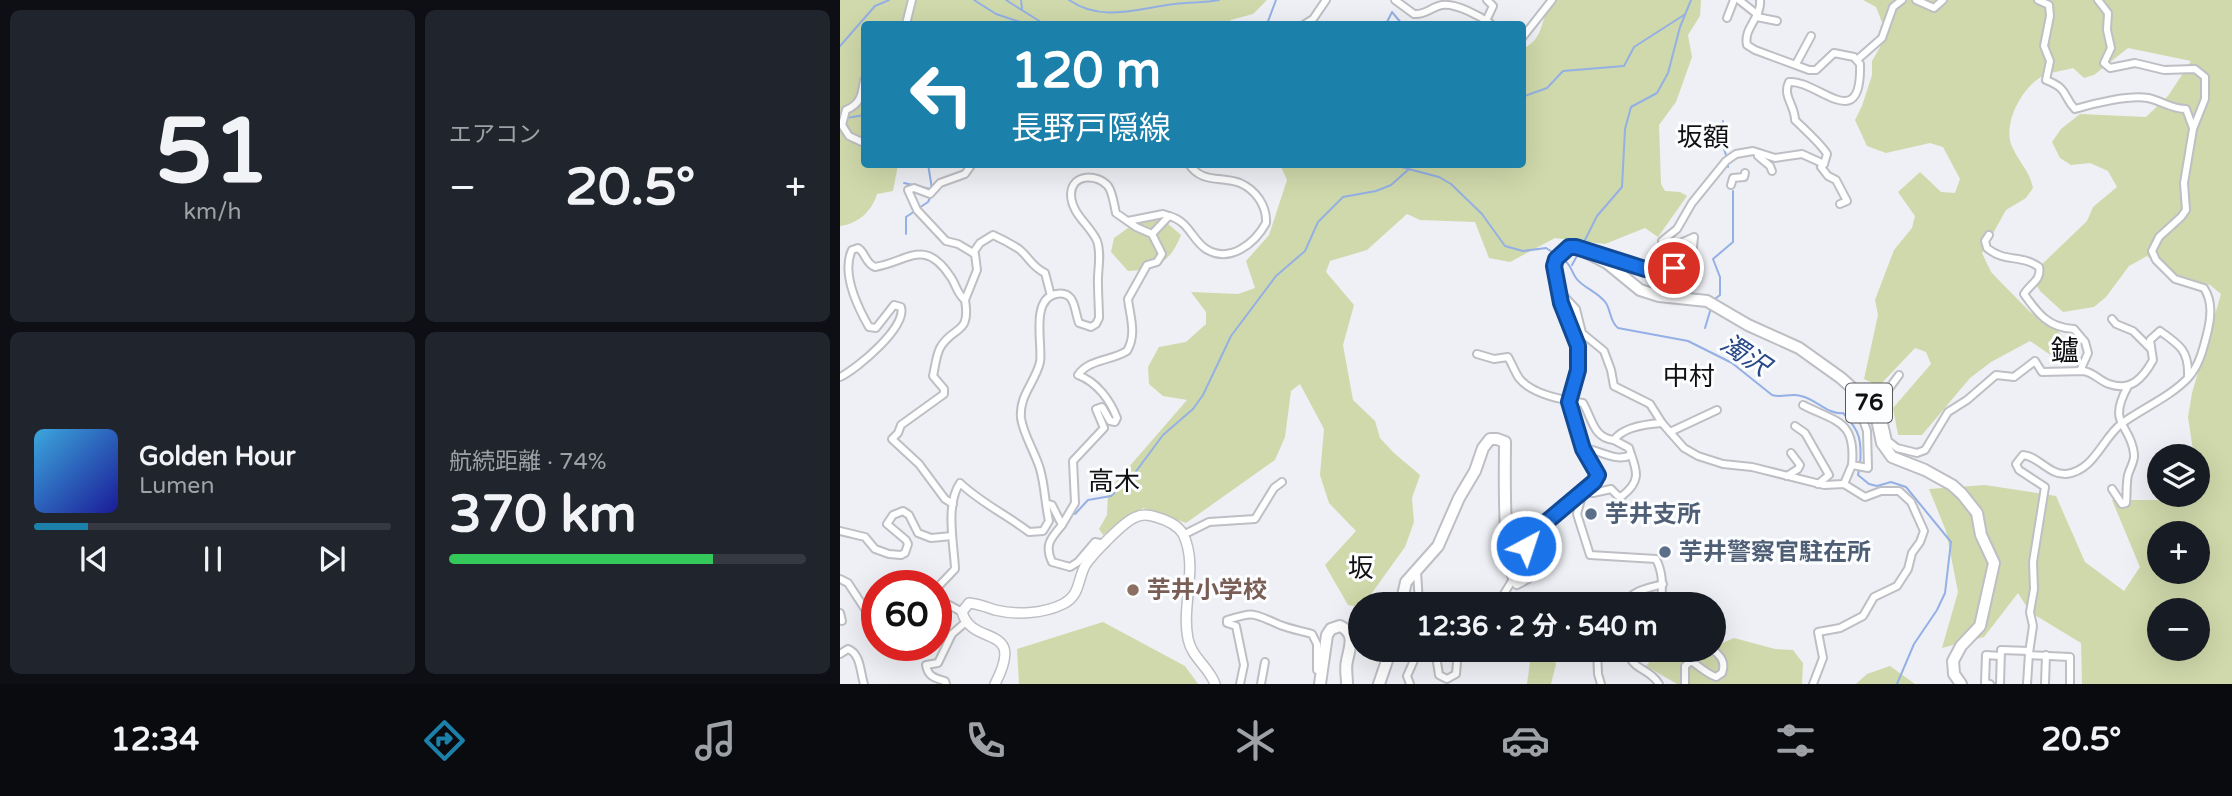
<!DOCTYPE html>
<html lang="ja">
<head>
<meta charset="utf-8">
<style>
	:root { --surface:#171b24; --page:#20242c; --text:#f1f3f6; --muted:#9ea1a6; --line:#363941; --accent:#1b81ab }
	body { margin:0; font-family:"Varela Round","Noto Sans JP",sans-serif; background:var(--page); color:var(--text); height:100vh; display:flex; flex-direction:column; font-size:26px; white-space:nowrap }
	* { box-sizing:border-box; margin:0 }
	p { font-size:23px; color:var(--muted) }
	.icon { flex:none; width:38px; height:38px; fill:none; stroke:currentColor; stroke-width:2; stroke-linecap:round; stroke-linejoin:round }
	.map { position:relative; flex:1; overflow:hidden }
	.details { display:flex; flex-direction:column; gap:10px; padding:10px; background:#0d0f14; width:840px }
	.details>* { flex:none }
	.banner { position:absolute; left:21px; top:21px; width:665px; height:147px; border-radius:7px; box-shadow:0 7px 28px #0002; background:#1b81ab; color:#fff; overflow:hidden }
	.tools { position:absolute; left:1307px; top:444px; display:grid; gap:14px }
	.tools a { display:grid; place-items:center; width:63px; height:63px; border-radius:50%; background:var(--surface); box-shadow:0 7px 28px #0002; font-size:35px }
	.speed { position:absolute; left:21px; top:570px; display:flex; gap:14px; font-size:35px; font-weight:700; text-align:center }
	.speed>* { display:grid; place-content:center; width:91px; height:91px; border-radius:50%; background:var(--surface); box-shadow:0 7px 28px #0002; line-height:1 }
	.speed .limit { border:10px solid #d22; background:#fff; color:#111 }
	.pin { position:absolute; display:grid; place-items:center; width:60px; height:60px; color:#fff; margin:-30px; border:4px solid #fff; border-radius:50%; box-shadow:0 2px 7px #0007 }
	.me { position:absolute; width:77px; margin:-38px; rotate:40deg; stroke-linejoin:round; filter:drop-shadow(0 0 5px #0008) }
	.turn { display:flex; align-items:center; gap:24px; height:147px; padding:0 35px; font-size:32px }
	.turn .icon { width:91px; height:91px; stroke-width:2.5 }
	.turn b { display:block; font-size:49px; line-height:60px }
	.big { font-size:52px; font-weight:700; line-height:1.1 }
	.details .card { flex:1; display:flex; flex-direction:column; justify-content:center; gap:10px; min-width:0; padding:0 24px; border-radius:10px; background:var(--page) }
	.details .dial { align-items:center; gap:0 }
	.dial b { font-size:91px; line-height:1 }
	.song { display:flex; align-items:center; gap:21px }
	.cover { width:84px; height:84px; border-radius:10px; background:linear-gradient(135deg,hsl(200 70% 55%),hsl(240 70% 35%)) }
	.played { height:7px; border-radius:4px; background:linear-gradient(90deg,var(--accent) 15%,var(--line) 15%) }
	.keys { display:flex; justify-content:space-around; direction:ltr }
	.heat { display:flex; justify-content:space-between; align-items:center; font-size:38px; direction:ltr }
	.charge { height:10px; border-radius:5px; background:linear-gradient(90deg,#34c759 74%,var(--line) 0) }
	.details .tiles { flex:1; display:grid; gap:10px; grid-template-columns:repeat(2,1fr) }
	.trip { position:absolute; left:508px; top:592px; width:378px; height:70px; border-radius:35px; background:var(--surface); box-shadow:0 7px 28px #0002; font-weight:700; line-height:70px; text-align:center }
	.menu { display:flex; height:112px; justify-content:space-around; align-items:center; background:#090b0e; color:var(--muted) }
	.menu .icon { width:49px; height:49px }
	.menu .selected { color:var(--accent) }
	.menu b { font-size:32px; color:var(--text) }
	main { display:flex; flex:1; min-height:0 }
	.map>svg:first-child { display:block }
	.green { fill:#d0d9ab; fill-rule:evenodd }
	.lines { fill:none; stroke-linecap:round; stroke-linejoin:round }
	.stream { stroke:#94b0e4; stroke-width:2 }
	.street-casing { stroke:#bdbfc4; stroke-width:10 }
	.secondary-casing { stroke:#bdbfc4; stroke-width:12 }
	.primary-casing { stroke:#bdbfc4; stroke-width:14 }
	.street { stroke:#fff; stroke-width:6 }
	.secondary { stroke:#fff; stroke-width:9 }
	.primary { stroke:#fff; stroke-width:10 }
	.route-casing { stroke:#114b97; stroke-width:18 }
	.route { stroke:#1a73e8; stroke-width:12 }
	.service-dot { fill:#5c6f8a; stroke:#fcfdff; stroke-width:2.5 }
	.education-dot { fill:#8d6e63; stroke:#fcfdff; stroke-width:2.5 }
	.labels { text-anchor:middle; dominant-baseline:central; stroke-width:6; stroke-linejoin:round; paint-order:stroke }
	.shield { fill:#fcfdff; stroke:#57585a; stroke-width:2 }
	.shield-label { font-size:23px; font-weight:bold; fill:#101113 }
	.service-label { font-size:24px; font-weight:bold; fill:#4e5e75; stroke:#fcfdff; text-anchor:start }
	.education-label { font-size:24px; font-weight:bold; fill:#785e54; stroke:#fcfdff; text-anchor:start }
	.neighbourhood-label { font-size:26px; fill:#101113; stroke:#fcfdff }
	.water-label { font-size:26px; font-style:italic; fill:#274786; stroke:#fcfdff }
	.quarter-label { font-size:28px; fill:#101113; stroke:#fcfdff }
</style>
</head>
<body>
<main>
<section class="details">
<div class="tiles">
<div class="card dial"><b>51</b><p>km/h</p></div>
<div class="card"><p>エアコン</p>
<div class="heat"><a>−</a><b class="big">20.5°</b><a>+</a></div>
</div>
<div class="card">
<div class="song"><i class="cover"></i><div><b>Golden Hour</b><p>Lumen</p></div></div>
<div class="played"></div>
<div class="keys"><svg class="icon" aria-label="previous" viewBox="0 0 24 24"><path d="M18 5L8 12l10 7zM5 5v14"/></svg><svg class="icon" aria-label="pause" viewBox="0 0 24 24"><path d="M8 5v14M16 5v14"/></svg><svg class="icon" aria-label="next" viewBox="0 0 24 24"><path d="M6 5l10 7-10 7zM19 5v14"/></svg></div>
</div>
<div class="card"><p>航続距離 · 74%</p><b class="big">370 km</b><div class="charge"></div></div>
</div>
</section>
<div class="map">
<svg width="1392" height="684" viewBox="0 0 1392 684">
	<rect width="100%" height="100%" fill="#eef0f5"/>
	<g class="green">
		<path d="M0 0H427L413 14 391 20 388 24H24V164L58 165 53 191 37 194C32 211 18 224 0 226Z"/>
		<path d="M715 0H861L860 16 848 35 852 57 836 102 819 125 821 184 825 191 840 192 847 196 818 237 805 228 765 244 715 238 670 262 649 258 635 222 580 220 567 214 527 250 490 261 486 272 514 305 503 345 513 400 535 421 540 438 554 453 580 475 572 498 574 522 565 547 524 604H520V607L508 605 485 565 516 531 489 503 480 475 484 429 460 384 451 391 445 437 435 460 346 523 303 508 263 535 259 529 267 515 268 491 347 400 323 396 309 384 308 367 319 347 346 342 366 324V312L351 292 398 294 415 288 406 261 429 235 447 180 441 167 428 165 682 164 683 49C708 35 697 19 715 0Z"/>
		<path d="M1023 0H1392V684H1242L1241 643 1190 612 1178 593 1144 637 1102 648 1118 592 1106 531 1089 489 1145 485 1216 496 1245 562 1284 591 1300 567 1272 500H1322L1326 495H1358V457H1354L1348 417 1352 393 1381 294 1370 285 1328 272 1307 256 1289 266 1266 297 1254 307 1223 312 1200 291 1193 279 1196 270 1247 221 1253 207 1277 187 1268 171 1250 163 1231 165 1220 158 1212 142 1221 129 1240 114 1306 117 1328 96 1351 61 1288 48 1254 75 1244 78 1233 68C1223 71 1209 72 1201 77 1181 89 1164 122 1171 144 1177 160 1190 171 1193 188L1186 198 1166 210 1142 253 1151 272 1189 311 1219 332 1239 355 1230 362 1212 356 1190 341 1151 362 1130 378 1082 435H1058L1053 408 1091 364 1086 352 1075 348 1039 386 1024 379 1038 315 1035 300 1054 250 1072 228 1075 216 1058 192 1080 172 1101 192 1115 193 1120 179 1103 147 1090 143 1046 153 1027 146 1015 120 1022 106 1032 75V61L1047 35 1036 7ZM1320 534H1358V572H1320ZM1320 611H1358V649H1320Z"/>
		<path d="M305 216 321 218 341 235C331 261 317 270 288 271L271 252 274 238Z"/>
		<polygon points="263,622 345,666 358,684 179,684 177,649"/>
		<polygon points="894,638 935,649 953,650 963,663 962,684 837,684 806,666 821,649 873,649 873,647"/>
		<polygon points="701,649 710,649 716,664 711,684 687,684 691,655"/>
		<polygon points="1050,666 1075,684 1016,684 1027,674"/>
	</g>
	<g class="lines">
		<g class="stream">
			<polyline points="134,0 156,14 186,24"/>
			<polyline points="166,0 204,24"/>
			<polyline points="181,0 182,9"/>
			<path d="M229 0C262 23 298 8 335 4 350 2 365 3 379 0"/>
			<polyline points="427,24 436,0"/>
			<polyline points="546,24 552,12 562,24"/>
			<polyline points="0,46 35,6 49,0"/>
			<polyline points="682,97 707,88 723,71 784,66 794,47 844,15"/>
			<polyline points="7,118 24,115"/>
			<polyline points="883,121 880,137 886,155"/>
			<polyline points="88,164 92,189"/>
			<polyline points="550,164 599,177 611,184 642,214 665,246 683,251 706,248 714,253"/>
			<polyline points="888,166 888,167"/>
			<polyline points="64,183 90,189"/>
			<polyline points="79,208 88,202 90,198"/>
			<polyline points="66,234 66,217 75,211"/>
			<polyline points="742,246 757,216 782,187 785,129 791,107 817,93 828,73 840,27 851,0"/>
			<path d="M724 260C732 266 731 271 736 278 743 288 757 291 766 303 771 311 770 322 778 328L848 341 892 363 932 395C942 398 951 393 961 396 976 399 988 415 1003 413 1020 431 1022 440 1020 465"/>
			<polyline points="732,265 738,254"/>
			<polyline points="875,299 880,295 880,277 873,259 893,242 893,191"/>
			<polyline points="865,328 871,308"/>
			<polyline points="1019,470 1018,475 1029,484 1037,486 1051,482 1066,487 1111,542 1105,593 1097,610 1074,644 1057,684"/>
			<polyline points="235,514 248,500 271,496 294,474 323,435 353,409 363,395 391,336 436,276 465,251 478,222 503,197 536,191 551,185 569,169"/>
		</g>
		<defs>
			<g id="street">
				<path d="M555 0 574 14C586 15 591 7 602 5 616 3 640 16 651 24"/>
				<polyline points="899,0 918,15"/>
				<polyline points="1076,0 1094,8 1103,0"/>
				<path d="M1198 0 1209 5 1210 16 1204 46 1210 61 1206 80C1229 89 1222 95 1235 109 1255 103 1289 95 1308 98 1322 101 1331 109 1346 109L1353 128"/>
				<polyline points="917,17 937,21"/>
				<polyline points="887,18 894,0"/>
				<polyline points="646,21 653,6 647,0"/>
				<polyline points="66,24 72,0"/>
				<polyline points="465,24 473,19 486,0"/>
				<polyline points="682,38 712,0"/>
				<polyline points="1018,59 1042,38 1053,7 1062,0"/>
				<polyline points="956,64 971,36"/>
				<path d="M24 80C22 94 21 104 6 110L2 125 9 136 24 143"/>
				<polyline points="918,156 930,166 932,171"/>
				<polyline points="984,164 981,167 988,176 996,180 1007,201 1000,204"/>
				<polyline points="891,185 893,178 904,177 905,173"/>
				<polyline points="288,221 323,214 329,216"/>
				<path d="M312 234 329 216C349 221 352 240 366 249 390 264 415 243 426 223 427 206 416 190 400 183 381 176 362 184 349 164"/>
				<path d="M1149 235 1145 241 1147 248C1165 263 1181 254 1199 267 1202 280 1190 284 1184 294 1198 314 1209 328 1234 329L1245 342 1248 353 1240 371"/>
				<path d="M133 253 140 243 153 235C162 239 171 244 179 249 190 258 191 266 205 273L211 296"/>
				<path d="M755 253 805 269 842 267 852 257 854 237 827 249 822 245V241L837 229 852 203 886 161 896 154 913 151 935 158 962 154 984 164 987 154C982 145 963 128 955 120 955 105 942 96 949 82 977 79 1022 137 1020 64L1014 57 994 53 976 70H969L915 50 907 45C903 28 922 17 920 0"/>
				<polyline points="721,293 736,309 742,333 764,351 771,370 774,386 810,404 822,423 844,448 858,456 883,464 912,467 984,485 1004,484 1025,497 1041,491 1059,491 1071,502 1084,531 1080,542 1072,553 1068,569 1057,586 1034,597 1023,616 1000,628 978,632 983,658 973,684"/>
				<polyline points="125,300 137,270 135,254 118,244 106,241 77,210 68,190 74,188 90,194 100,183 125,174 132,164"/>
				<polyline points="1272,319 1276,324 1293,331 1310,348"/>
				<path d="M637 354 654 359 668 357C672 364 675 372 679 378 692 395 724 400 743 403 752 418 753 438 774 440"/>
				<path d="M0 377C17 369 67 327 61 307L54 305 36 328 29 327C17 306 1 273 12 250L18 248C26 253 25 263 35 267 67 262 84 237 110 276 116 284 117 294 125 300 131 336 113 325 100 348 96 356 95 367 93 376L104 389V394L61 425 58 433 52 439 79 464 105 499 113 504"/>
				<path d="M963 405C996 422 1016 420 1012 465"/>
				<path d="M1036 415H1042L1048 441 1057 448 1077 453 1085 450 1108 412 1127 400 1156 375 1174 377 1195 361 1202 372 1244 371C1254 373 1260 381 1269 384 1291 392 1303 378 1313 360L1310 340 1320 331C1340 345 1349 351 1348 376"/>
				<polyline points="1042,415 1045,394 1059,375"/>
				<polyline points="955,426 965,433 989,475 978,484"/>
				<polyline points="830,432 877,410"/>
				<path d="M743 448C759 449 775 463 791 455"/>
				<polyline points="947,476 958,469 960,465 951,453"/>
				<polyline points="1004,484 1012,465 1028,468 1027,431 1015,397 1015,391"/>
				<path d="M1272 489 1282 504 1286 503C1287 494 1286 484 1288 475 1290 468 1295 461 1294 454 1291 423 1266 426 1288 386"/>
				<path d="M207 504 212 505 222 525C211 538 204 545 212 562L230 567 238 562 255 542 265 544"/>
				<polyline points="0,531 25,537 35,549 49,554 61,555 65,553 68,544 66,540 47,524 53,515 63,511 69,515 78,533 91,538 112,536"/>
				<polyline points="343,535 369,522 415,519 434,488 442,482"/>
				<polyline points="577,571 579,604"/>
				<polyline points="0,579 8,583 27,612 37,611"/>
				<path d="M96 589 115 569C114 544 105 505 120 483 141 503 167 515 189 532L203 531 209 521C205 504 205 486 200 469 195 452 183 434 181 418 179 395 195 383 200 362 203 346 190 299 216 294 236 290 234 311 239 323L251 327 256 324 259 318C259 307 258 296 258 285 257 271 262 255 257 241 250 225 231 214 231 194 232 173 258 174 268 186 273 193 274 205 276 213L296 227 312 234 322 254 317 262 307 265 288 299C290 317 297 334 287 351 271 361 249 359 238 375 257 382 270 400 277 418L275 422 270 421 262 407 256 409 264 428 233 461 235 503 222 525"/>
				<polyline points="96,598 122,612"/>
				<polyline points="654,604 662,597 673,579"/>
				<path d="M785 604C791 590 810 588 823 584"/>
				<path d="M821 604C822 587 824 575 816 559L750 555 737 514 743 492 753 493 771 489 778 496H782C804 479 795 468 789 448L774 440C783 427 806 424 822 423"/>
				<polyline points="0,613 2,621 0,620"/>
				<polyline points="595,649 599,675 607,679 616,674 618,649"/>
				<polyline points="757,649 758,674 761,684"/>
				<path d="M786 649C794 673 808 666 819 684"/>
				<path d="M0 654 8 649C21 654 20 672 24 684"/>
				<polyline points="1189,655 1230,657 1230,684"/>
				<path d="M106 684 105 681C95 678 88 677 86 665L98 663 112 634 127 621"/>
				<path d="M400 684 404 665 396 626 387 623V620C416 611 412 613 440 625 450 629 462 631 472 634L477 644V670"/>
				<polyline points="421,684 425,662"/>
				<polyline points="570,684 567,676 579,649"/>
				<path d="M845 684V666L851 661C859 666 867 674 876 677L882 673C886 662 881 656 872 649"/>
				<polyline points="1150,684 1145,683 1146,655 1160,656"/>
				<polyline points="1160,684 1161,650 1189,651"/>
				<path d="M1187 684 1189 653 1193 626 1190 612 1194 589 1193 562 1205 487 1179 470 1176 464 1183 455C1198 456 1209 475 1226 474 1254 471 1262 439 1281 424 1301 409 1330 397 1348 378 1359 366 1363 350 1367 334 1371 318 1373 302 1364 288L1335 279 1316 260 1312 251 1319 237 1341 217 1346 210 1344 183 1353 129 1365 99V77L1355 69 1324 70 1295 63 1270 68 1264 63 1271 48 1267 30 1268 13 1258 0"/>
				<polyline points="1205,684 1206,655"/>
			</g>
			<path id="secondary" d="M155 684C187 622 132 648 122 612L129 603C139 604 146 607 155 610 176 615 203 614 223 604 241 595 237 579 246 564 253 554 284 521 296 517 302 514 310 515 316 517 326 520 337 524 343 534 359 567 341 604 348 639 352 658 369 667 375 684"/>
			<g id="primary">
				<path d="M561 604 566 582 598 546 619 498 635 471 643 448 650 439H657L665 442C665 468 662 567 677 583L686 578 687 540 757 478 758 471 743 448 729 402 738 370V346L721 303 714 266 716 259 729 247H736L767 263 800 290 819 296 867 301 908 325 959 348 1001 378 1030 404 1037 419 1042 443 1052 457 1085 470 1112 485 1122 494 1137 513 1141 535 1154 563 1140 626 1121 646 1113 661 1114 674 1121 684"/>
				<path d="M480 684 487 635 491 629 500 626C516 633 510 646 507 661 505 668 507 676 507 684"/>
				<polyline points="539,684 551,649"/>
			</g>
		</defs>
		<use href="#street" class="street-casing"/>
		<use href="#secondary" class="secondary-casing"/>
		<use href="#primary" class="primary-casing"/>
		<use href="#street" class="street"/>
		<use href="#secondary" class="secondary"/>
		<use href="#primary" class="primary"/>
	</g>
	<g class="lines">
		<defs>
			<polyline id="route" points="686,546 687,540 692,534 754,482 758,475 743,449 729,402 738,370 738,346 721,303 714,266 716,259 729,247 736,247 805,269 834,268"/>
		</defs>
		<use href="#route" class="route-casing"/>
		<use href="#route" class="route"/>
	</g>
	<g class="service-dot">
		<circle cx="751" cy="514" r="7"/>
		<circle cx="825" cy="552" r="7"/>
	</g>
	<circle class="education-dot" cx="293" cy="590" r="7"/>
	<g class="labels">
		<rect class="shield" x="1006" y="383.5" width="46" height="39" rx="5"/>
		<g class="shield-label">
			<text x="1029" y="403">76</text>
		</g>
		<g class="service-label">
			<text x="765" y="514">芋井支所</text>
			<text x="839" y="552">芋井警察官駐在所</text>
		</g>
		<g class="education-label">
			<text x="307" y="590">芋井小学校</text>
		</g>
		<g class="neighbourhood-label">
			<text x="863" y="137">坂額</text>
			<text x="849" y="376">中村</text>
			<text x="274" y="481">高木</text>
			<text x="521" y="568">坂</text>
		</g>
		<g class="water-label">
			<text transform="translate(905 355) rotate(34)">濁沢</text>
		</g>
		<g class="quarter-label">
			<text x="1225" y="351">鑪</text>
		</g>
	</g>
</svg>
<div class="tools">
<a><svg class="icon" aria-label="layers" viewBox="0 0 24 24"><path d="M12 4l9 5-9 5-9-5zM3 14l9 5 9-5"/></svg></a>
<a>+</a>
<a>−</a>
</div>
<div class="speed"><div class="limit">60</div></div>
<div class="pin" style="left:834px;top:268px;background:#d93025"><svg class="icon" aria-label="arrive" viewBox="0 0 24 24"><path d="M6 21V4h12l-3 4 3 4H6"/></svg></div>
<svg class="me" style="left:686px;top:546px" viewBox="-20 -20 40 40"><circle r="17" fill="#1a73e8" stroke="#fff" stroke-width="3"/><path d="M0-11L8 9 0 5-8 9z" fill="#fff"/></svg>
<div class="trip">12:36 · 2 分 · 540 m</div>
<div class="banner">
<div class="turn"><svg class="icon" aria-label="left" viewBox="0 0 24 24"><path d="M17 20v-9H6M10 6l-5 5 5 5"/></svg><div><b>120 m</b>長野戸隠線</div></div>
</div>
</div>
</main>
<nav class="menu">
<b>12:34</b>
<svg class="icon selected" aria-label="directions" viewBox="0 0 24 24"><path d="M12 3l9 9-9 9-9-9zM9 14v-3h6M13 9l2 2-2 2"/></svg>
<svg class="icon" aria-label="music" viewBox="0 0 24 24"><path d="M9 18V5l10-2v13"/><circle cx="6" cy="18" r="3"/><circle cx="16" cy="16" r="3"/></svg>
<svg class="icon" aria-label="phone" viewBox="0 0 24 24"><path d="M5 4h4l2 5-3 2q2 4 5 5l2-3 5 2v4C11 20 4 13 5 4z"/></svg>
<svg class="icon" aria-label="climate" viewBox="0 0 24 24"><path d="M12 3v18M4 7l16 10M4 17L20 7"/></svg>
<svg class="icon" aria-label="car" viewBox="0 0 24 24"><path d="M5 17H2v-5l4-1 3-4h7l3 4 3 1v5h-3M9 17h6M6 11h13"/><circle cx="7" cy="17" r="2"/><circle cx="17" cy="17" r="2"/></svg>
<svg class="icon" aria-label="filters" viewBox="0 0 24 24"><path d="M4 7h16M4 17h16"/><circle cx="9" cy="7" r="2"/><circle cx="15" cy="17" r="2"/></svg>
<b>20.5°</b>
</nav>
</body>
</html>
